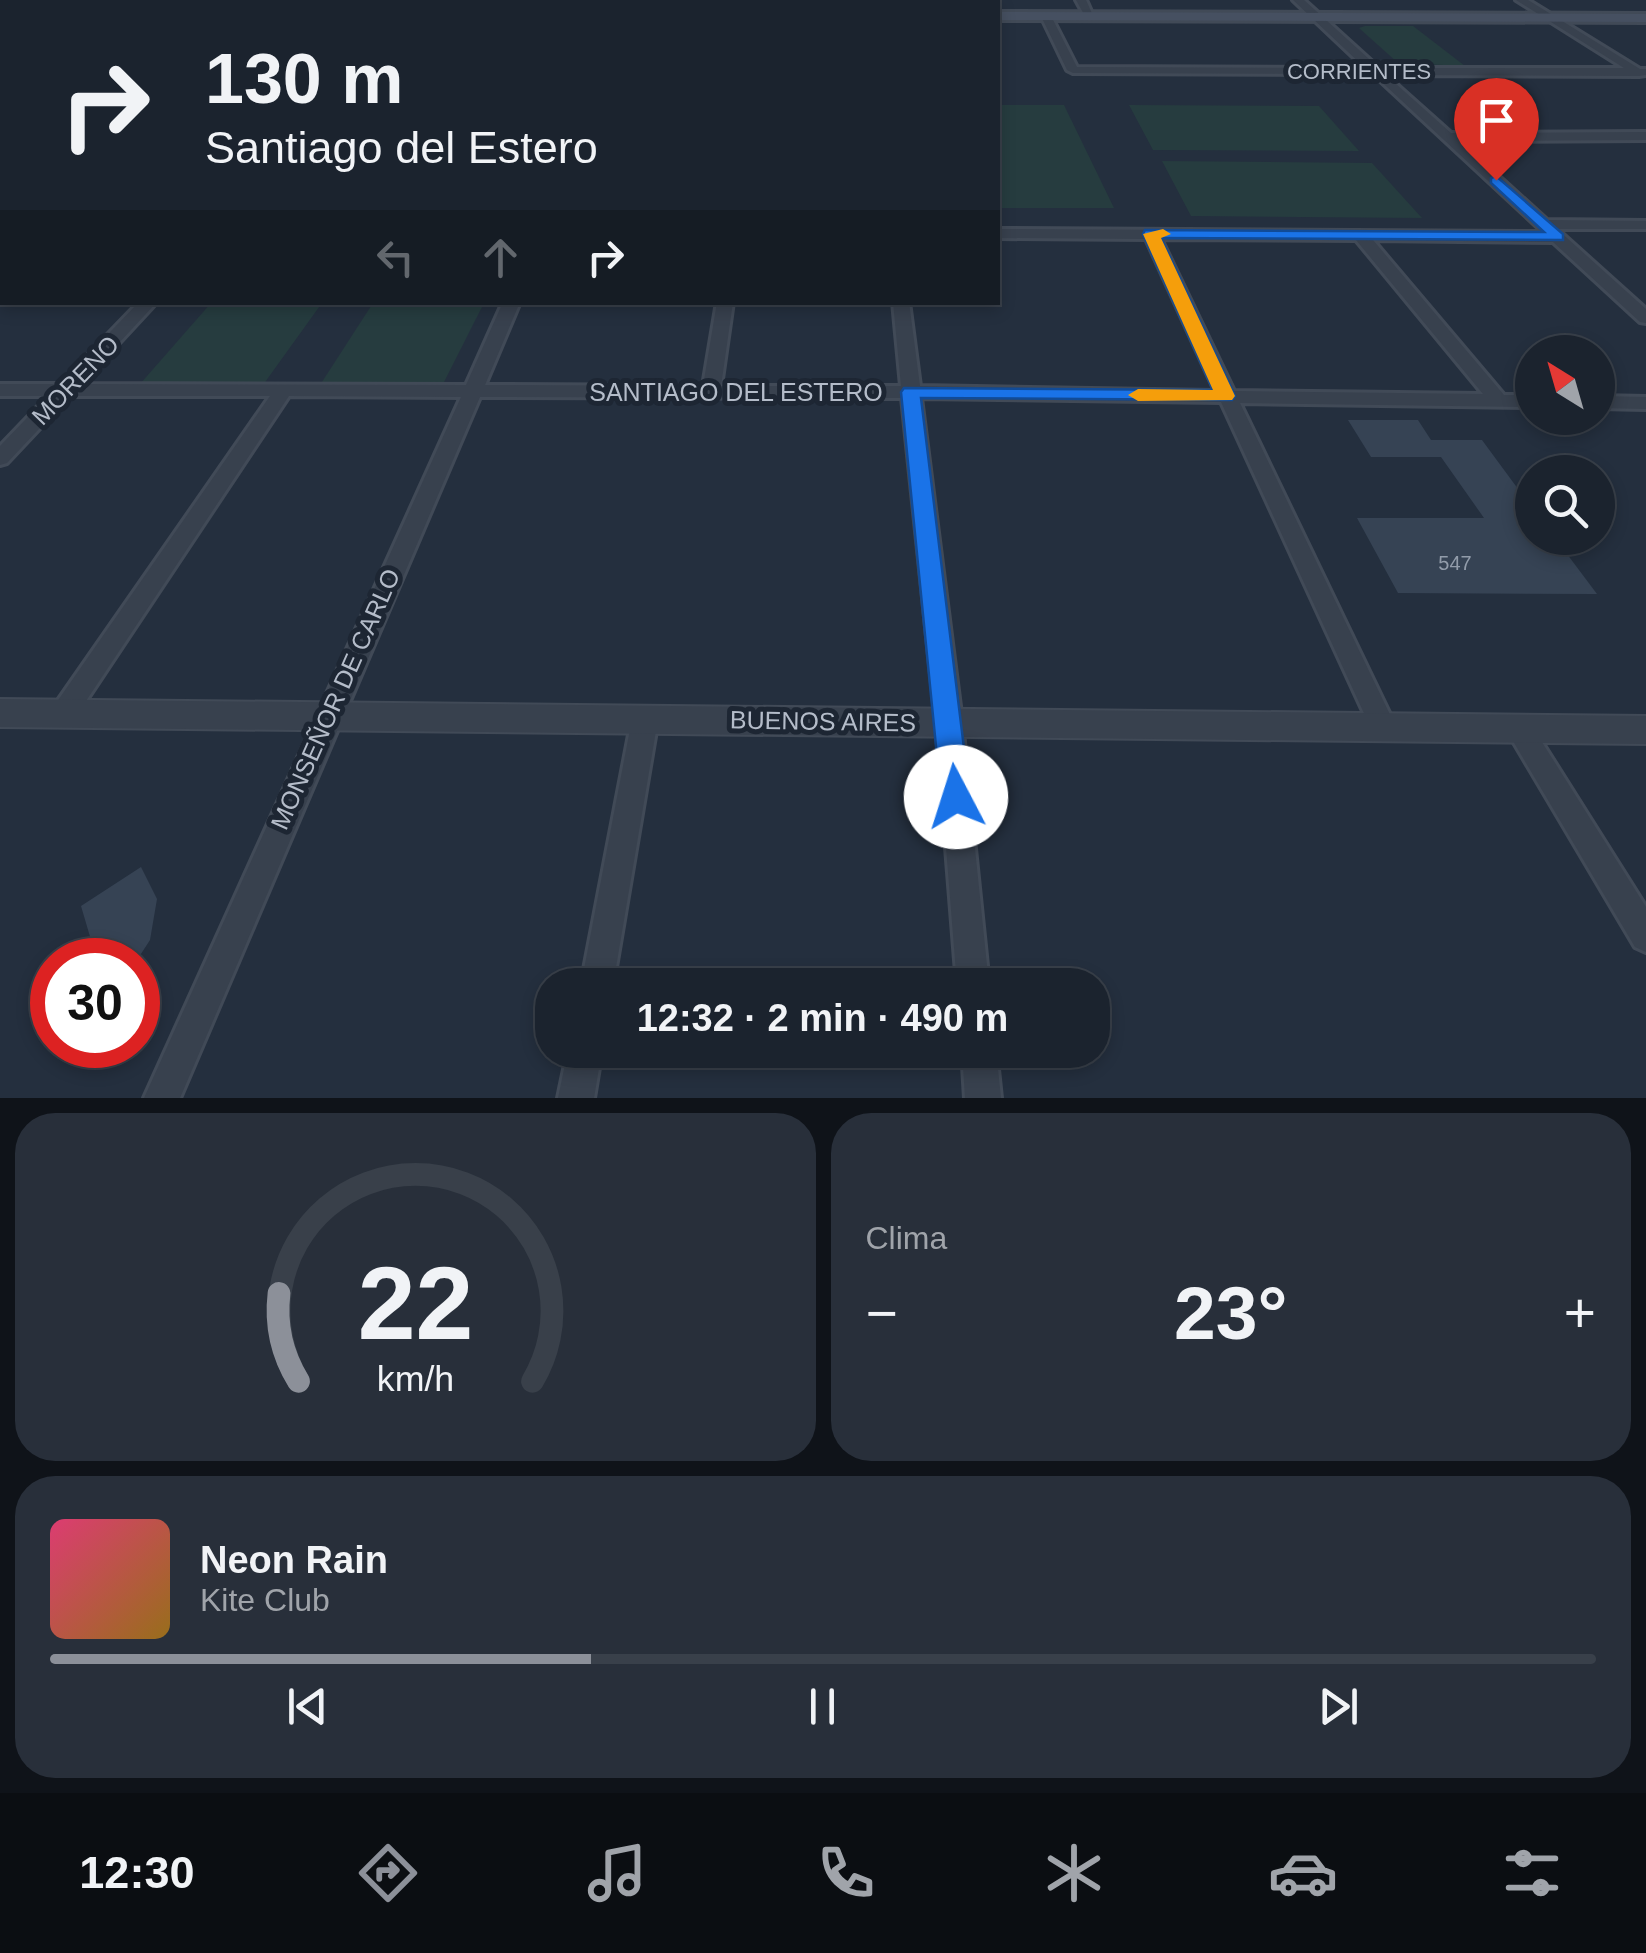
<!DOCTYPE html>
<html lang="es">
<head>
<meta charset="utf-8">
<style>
	:root { --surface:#1b232e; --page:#282f3a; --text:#f1f3f6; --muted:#a0a4aa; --line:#39404a; --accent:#8c9099 }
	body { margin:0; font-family:Helvetica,sans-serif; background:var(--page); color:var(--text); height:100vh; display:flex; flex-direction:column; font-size:38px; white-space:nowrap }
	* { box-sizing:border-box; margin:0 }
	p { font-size:32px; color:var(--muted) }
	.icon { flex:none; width:55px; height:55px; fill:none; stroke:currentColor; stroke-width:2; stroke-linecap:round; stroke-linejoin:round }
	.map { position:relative; height:1098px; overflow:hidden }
	.details { display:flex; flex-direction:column; gap:15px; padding:15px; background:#0f1319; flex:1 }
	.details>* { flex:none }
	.banner { position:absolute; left:0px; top:0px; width:1000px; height:305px; box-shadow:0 5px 15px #0003,0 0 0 2px var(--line); background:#1b232e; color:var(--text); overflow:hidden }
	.needle { width:65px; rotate:323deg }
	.fabs { position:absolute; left:1515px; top:335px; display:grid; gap:20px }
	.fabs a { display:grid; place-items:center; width:100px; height:100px; border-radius:50%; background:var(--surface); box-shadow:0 5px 15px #0003,0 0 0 2px var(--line); font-size:50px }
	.speed { position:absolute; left:30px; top:938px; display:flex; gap:20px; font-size:50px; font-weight:700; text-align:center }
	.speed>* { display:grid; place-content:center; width:130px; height:130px; border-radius:50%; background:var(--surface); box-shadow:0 5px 15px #0003,0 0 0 2px var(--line); line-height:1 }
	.speed .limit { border:15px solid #d22; background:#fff; color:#111 }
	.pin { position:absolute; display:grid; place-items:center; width:85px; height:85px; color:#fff; margin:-102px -42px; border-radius:50% 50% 50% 0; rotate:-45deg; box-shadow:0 0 10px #0007 }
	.pin .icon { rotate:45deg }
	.me { position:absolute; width:110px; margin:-55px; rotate:355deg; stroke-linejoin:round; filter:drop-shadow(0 0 8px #0008) }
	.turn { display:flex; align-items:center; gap:35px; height:210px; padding:0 40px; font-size:45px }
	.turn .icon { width:130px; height:130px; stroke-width:2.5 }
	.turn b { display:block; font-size:70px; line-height:85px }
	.lanes { display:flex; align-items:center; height:95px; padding:0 40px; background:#0003; justify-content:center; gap:50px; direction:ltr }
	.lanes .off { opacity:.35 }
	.big { font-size:75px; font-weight:600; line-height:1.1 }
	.details .widget { flex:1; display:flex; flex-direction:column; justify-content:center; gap:15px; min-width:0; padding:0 35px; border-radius:40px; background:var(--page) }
	.details .dial { align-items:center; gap:0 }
	.dial svg { height:260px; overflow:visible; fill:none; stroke:var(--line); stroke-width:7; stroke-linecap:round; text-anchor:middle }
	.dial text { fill:var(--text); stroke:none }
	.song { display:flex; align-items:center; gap:30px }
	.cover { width:120px; height:120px; border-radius:15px; background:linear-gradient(135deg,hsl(340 70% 55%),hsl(40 70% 35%)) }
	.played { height:10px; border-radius:5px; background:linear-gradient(90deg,var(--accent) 35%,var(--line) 35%) }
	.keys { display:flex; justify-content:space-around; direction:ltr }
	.heat { display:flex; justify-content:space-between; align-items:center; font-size:55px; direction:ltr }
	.details .tiles { flex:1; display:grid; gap:15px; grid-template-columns:1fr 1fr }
	.widget:last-child { grid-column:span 2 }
	.trip { position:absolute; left:535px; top:968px; width:575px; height:100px; border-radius:40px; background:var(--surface); box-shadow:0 5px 15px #0003,0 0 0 2px var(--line); font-weight:600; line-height:100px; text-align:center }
	.dock { display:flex; height:160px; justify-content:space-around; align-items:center; background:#0b0e12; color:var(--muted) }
	.dock .icon { width:70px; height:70px }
	.dock .current { color:var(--accent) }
	.dock b { font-size:45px; color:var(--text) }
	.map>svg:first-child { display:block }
	.green { fill:#263c3f }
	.building { fill:#364354 }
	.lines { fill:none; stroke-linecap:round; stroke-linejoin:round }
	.minor-casing { stroke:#414a57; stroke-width:6 }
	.tertiary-casing { stroke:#414a57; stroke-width:4 }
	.secondary-casing { stroke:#414a57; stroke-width:6 }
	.minor { fill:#38414e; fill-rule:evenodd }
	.tertiary { fill:#38414e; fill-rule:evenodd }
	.secondary { fill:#465061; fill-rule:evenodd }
	.route { fill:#1a73e8; stroke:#114b97; stroke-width:2.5 }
	.slow { fill:#f59e0b }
	.labels { text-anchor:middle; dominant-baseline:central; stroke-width:10; stroke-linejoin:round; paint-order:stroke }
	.number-label { font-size:20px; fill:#929caa }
	.far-street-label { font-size:22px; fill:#b4bcc9; stroke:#1d2633 }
	.street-label { font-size:25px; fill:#b4bcc9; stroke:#1d2633 }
</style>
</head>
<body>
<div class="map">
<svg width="1646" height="1098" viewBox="0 0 1646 1098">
	<rect width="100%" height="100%" fill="#242f3e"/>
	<g class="green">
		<polygon points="1365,26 1413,26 1465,66 1398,63 1359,28"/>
		<polygon points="998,105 1064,105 1114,208 998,208"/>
		<polygon points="1129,105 1319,106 1359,151 1153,150"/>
		<polygon points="1162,161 1372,163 1422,218 1191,216"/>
		<polygon points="211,303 322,303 263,385 140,384"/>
		<polygon points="373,303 484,303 442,386 320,385"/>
	</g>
	<g class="building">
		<polygon points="1348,420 1418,420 1431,440 1482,440 1532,508 1532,538 1555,538 1597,594 1398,593 1357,518 1484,518 1441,457 1371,457"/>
		<polygon points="141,867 157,899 150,940 137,960 82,960 91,940 81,906"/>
	</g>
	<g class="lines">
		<defs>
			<g id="minor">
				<rect x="865" y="0" width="10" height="2"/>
				<polygon points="1076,0 1086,0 1094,18 1086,18"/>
				<path d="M1293 0H1304L1379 68H1624L1516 0H1528L1640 69H1646V75L1639 76 1386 75 1451 133 1646 132V140L1460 141 1547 220 1646 221V229H1557L1646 309V323L1640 322 1553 242 1373 240 1504 395H1532V407L1240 403 1396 727 1392 735 1383 739 1374 735 1221 402 921 398 962 722 989 985H957L936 722 902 398 480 397 180 1098H144L461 397 289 396 72 722 63 725 54 722 50 714 54 706 270 396H70L7 463 0 465V446L48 396H0V384H60L139 302H157L81 384 466 385 503 302H520L485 385 703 386 717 302H733L721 386H901L893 302H909L920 386 1215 391 1146 239 998 238V229L1543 232 1373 74 1073 73 1067 70 1041 16 1050 14 1077 67 1365 68ZM1161 239 1356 240 1483 394 1234 391Z"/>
				<polygon points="0,92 2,93 2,99 0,100"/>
				<polygon points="2,144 2,152 0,153 0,145"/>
				<rect x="0" y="210" width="2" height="8"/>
				<polygon points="2,265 2,276 0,277 0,266"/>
				<polygon points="1598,396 1646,397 1646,409 1598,408"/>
				<polygon points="645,708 654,711 658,719 613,985 581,985 632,719 636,711"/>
				<polygon points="1519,716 1528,720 1646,907 1646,952 1635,947 1510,736 1506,728 1510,720"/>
				<polygon points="568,1050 602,1050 594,1098 558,1098"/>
				<polygon points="962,1050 996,1050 1001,1098 965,1098"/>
			</g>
			<polygon id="tertiary" points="0,699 1646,716 1646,744 0,727"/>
			<g id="secondary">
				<rect x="0" y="9" width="2" height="8"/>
				<polygon points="998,12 1646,14 1646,22 998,20"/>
			</g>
		</defs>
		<use href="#minor" class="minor-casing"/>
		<use href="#tertiary" class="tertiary-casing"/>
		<use href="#secondary" class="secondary-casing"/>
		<use href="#minor" class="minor"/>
		<use href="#tertiary" class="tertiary"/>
		<use href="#secondary" class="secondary"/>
	</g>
	<polygon class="route" points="1496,176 1563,234 1563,240 1161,238 1235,396 1232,400 921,398 970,797 966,806 956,810 945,806 941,797 901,392 904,388 1213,390 1143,234 1145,230 1544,232 1491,183 1491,178"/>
	<polygon class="slow" points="1163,229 1171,234 1161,238 1235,396 1232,400 1138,401 1128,395 1138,389 1213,390 1143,234"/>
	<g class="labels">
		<g class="number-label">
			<text x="1455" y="563">547</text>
		</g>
		<g class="far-street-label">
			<text x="1359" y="71">CORRIENTES</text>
		</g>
		<g class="street-label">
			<text transform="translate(75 380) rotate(-46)">MORENO</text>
			<text x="736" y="392">SANTIAGO DEL ESTERO</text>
			<text transform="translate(335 699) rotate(-66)">MONSEÑOR DE CARLO</text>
			<text transform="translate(823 721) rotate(1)">BUENOS AIRES</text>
		</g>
	</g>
</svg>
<div class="fabs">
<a><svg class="needle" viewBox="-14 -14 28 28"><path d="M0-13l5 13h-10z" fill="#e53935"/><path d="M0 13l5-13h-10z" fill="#a0a4aa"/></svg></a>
<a><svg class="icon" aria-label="search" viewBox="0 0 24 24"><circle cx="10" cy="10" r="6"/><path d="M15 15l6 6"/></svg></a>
</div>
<div class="speed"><div class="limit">30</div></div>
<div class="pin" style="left:1496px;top:180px;background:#d93025"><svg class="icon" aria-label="arrive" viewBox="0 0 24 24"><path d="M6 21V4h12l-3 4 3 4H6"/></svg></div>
<svg class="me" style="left:956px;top:797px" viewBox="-20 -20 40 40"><circle r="19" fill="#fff"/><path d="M0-13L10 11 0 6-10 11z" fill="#1a73e8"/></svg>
<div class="trip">12:32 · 2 min · 490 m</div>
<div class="banner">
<div class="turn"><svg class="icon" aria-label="right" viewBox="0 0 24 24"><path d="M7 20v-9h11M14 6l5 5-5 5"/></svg><div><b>130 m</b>Santiago del Estero</div></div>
<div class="lanes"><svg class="icon off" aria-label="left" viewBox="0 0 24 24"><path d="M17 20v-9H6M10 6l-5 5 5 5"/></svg><svg class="icon off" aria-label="ahead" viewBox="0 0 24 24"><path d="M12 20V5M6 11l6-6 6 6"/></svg><svg class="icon" aria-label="right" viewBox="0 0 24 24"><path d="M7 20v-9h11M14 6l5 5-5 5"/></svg></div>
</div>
</div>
<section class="details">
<div class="tiles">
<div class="widget dial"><svg viewBox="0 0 100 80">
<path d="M14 69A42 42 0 1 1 86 69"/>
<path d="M14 69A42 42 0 0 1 8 42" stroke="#8c9099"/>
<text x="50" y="56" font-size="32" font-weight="700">22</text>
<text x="50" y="72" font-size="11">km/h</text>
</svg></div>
<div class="widget"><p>Clima</p>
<div class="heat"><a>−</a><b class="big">23°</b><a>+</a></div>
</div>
<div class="widget">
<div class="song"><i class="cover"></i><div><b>Neon Rain</b><p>Kite Club</p></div></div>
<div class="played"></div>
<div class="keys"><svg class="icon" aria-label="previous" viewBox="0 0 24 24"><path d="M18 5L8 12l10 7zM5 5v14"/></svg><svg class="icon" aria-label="pause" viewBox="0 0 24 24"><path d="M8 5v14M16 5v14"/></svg><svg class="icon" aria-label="next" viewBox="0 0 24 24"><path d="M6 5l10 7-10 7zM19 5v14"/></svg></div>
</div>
</div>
</section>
<nav class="dock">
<b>12:30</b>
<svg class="icon current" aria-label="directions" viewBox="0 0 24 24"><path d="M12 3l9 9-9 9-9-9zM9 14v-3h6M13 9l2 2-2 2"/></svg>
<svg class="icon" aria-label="music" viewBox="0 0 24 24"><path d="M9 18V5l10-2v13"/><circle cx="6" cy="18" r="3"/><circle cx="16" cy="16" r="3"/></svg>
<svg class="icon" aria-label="phone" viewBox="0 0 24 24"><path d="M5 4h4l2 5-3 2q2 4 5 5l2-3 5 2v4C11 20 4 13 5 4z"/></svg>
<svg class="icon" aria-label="climate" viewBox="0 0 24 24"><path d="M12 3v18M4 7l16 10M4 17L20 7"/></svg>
<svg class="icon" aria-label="car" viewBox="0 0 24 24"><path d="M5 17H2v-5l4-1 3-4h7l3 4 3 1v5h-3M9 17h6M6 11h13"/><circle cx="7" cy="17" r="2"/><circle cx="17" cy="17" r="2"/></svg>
<svg class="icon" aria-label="filters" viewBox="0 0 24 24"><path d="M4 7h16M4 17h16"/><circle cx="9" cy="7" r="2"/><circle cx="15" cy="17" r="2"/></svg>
</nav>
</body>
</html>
